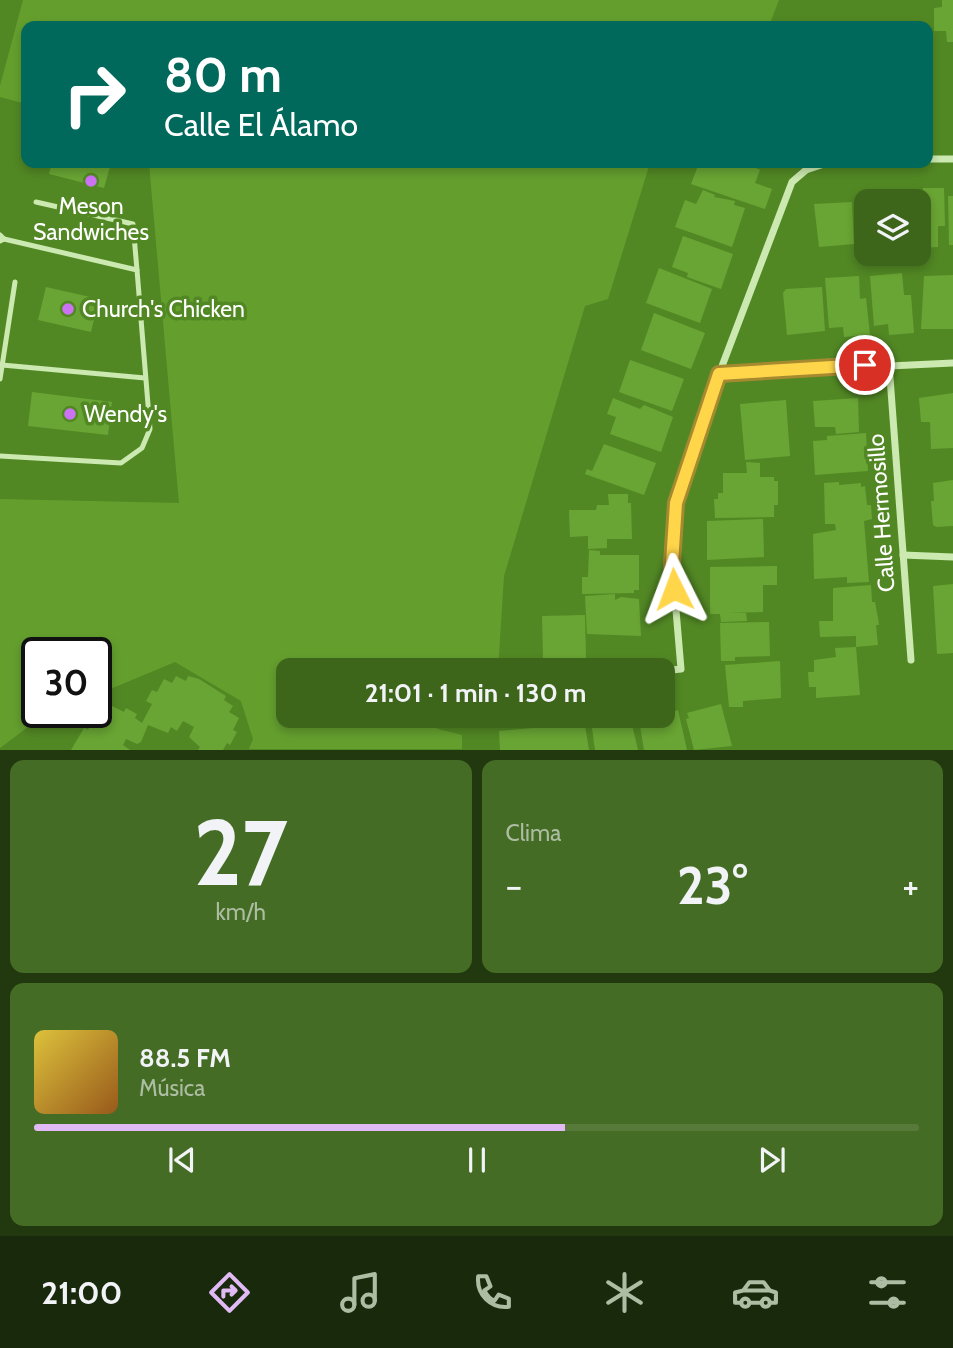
<!DOCTYPE html>
<html lang="es">
<head>
<meta charset="utf-8">
<style>
	:root { --surface:#3e661b; --page:#456c24; --text:#f1f3f6; --muted:#adbda3; --line:#577a3a; --accent:#e0b9f5 }
	body { margin:0; font-family:Cabin,sans-serif; background:var(--page); color:var(--text); height:100vh; display:flex; flex-direction:column; font-size:26px; white-space:nowrap }
	* { box-sizing:border-box; margin:0 }
	p { font-size:23px; color:var(--muted) }
	.icon { flex:none; width:38px; height:38px; fill:none; stroke:currentColor; stroke-width:2; stroke-linecap:round; stroke-linejoin:round }
	.map { position:relative; height:750px; overflow:hidden }
	.drawer { display:flex; flex-direction:column; gap:10px; padding:10px; background:#22380f; flex:1 }
	.drawer>* { flex:none }
	.banner { position:absolute; left:21px; top:21px; width:912px; height:147px; border-radius:14px; box-shadow:0 4px 10px #0003; background:#00695c; color:#fff; overflow:hidden }
	.tools { position:absolute; left:854px; top:189px; display:grid; gap:14px }
	.tools a { display:grid; place-items:center; width:77px; height:77px; border-radius:14px; background:var(--surface); box-shadow:0 4px 10px #0003; font-size:35px }
	.speed { position:absolute; left:21px; top:637px; display:flex; gap:14px; font-size:35px; font-weight:700; text-align:center }
	.speed>* { display:grid; place-content:center; width:91px; height:91px; border-radius:50%; background:var(--surface); box-shadow:0 4px 10px #0003; line-height:1 }
	.speed .limit { border:4px solid #111; border-radius:10px; background:#fff; color:#111 }
	.pin { position:absolute; display:grid; place-items:center; width:60px; height:60px; color:#fff; margin:-30px; border:4px solid #fff; border-radius:50%; box-shadow:0 2px 7px #0007 }
	.me { position:absolute; width:77px; margin:-38px; rotate:357deg; stroke-linejoin:round; filter:drop-shadow(0 0 5px #0008) }
	.turn { display:flex; align-items:center; gap:24px; height:147px; padding:0 28px; font-size:32px }
	.turn .icon { width:91px; height:91px; stroke-width:2.5 }
	.turn b { display:block; font-size:49px; line-height:60px }
	.big { font-size:52px; font-weight:700; line-height:1.1 }
	.drawer .card { flex:1; display:flex; flex-direction:column; justify-content:center; gap:10px; min-width:0; padding:0 24px; border-radius:14px; background:var(--page) }
	.drawer .dial { align-items:center; gap:0 }
	.dial b { font-size:91px; line-height:1 }
	.song { display:flex; align-items:center; gap:21px }
	.cover { width:84px; height:84px; border-radius:10px; background:linear-gradient(135deg,hsl(50 70% 55%),hsl(30 70% 35%)) }
	.played { height:7px; border-radius:4px; background:linear-gradient(90deg,var(--accent) 60%,var(--line) 60%) }
	.keys { display:flex; justify-content:space-around; direction:ltr }
	.heat { display:flex; justify-content:space-between; align-items:center; font-size:38px; direction:ltr }
	.drawer .tiles { flex:1; display:grid; gap:10px; grid-template-columns:1fr 1fr }
	.card:last-child { grid-column:span 2 }
	.trip { position:absolute; left:276px; top:658px; width:399px; height:70px; border-radius:14px; background:var(--surface); box-shadow:0 4px 10px #0003; font-weight:700; line-height:70px; text-align:center }
	.menu { display:flex; height:112px; justify-content:space-around; align-items:center; background:#19290b; color:var(--muted) }
	.menu .icon { width:49px; height:49px }
	.menu .on { color:var(--accent) }
	.menu b { font-size:32px; color:var(--text) }
	.map>svg:first-child { display:block }
	.green { fill:#649f2e }
	.building { fill:#69a534 }
	.lines { fill:none; stroke-linecap:round; stroke-linejoin:round }
	.service { stroke:#cbe9b0; stroke-width:5 }
	.minor { stroke:#cbe9b0; stroke-width:7 }
	.route-casing { stroke:#a68a30; stroke-width:18 }
	.route { stroke:#ffd54a; stroke-width:12 }
	.poi-dot { fill:#cc73f4; stroke:#528824; stroke-width:2.5 }
	.labels { text-anchor:middle; dominant-baseline:central; stroke-width:7; stroke-linejoin:round; paint-order:stroke }
	.poi-label { font-size:23px; fill:#fff; stroke:#528824; text-anchor:start }
	.street-label { font-size:23px; fill:#fff; stroke:#528824 }
</style>
</head>
<body>
<div class="map">
<svg width="953" height="750" viewBox="0 0 953 750">
	<rect width="100%" height="100%" fill="#528824"/>
	<g class="green">
		<polygon points="23,0 779,0 769,26 26,26 26,104 0,97 0,86"/>
		<path d="M149 163H650L608 299 585 306 504 576 498 670C467 668 470 645 433 670H289V716H425L438 729 462 735V749H249L253 739 241 701 175 662 96 695V653H37V712H54L40 718 0 748V499L179 503Z"/>
	</g>
	<g class="building">
		<polygon points="942,0 953,0 953,42 947,42 946,31 934,31 934,8 942,7"/>
		<polygon points="52,163 111,163 104,188 49,174"/>
		<polygon points="699,163 745,163 760,170 755,183 772,189 765,209 691,184"/>
		<polygon points="923,188 944,188 945,226 938,226 938,247 919,248 919,201 904,201 904,198 923,197"/>
		<polygon points="703,190 715,195 714,197 735,201 734,205 745,208 732,247 675,227 685,200 696,204"/>
		<polygon points="894,195 894,201 866,201 866,245 863,245 860,197"/>
		<polygon points="948,196 953,196 953,245 949,245"/>
		<polygon points="852,202 854,244 819,247 814,204"/>
		<polygon points="683,236 733,254 721,289 687,277 688,273 672,267"/>
		<polygon points="659,268 712,289 700,323 646,303"/>
		<polygon points="902,273 904,295 911,295 914,333 889,335 888,324 874,326 870,276"/>
		<polygon points="953,275 953,329 921,329 924,276"/>
		<polygon points="859,276 860,299 866,298 870,335 844,337 843,327 829,328 825,278"/>
		<polygon points="46,287 99,299 91,332 38,320"/>
		<polygon points="822,287 825,331 787,335 783,293 786,289"/>
		<polygon points="654,313 705,333 691,369 641,350"/>
		<polygon points="630,360 684,379 672,411 619,392"/>
		<polygon points="32,392 112,402 108,435 28,426"/>
		<polygon points="953,393 953,448 931,449 930,422 921,422 919,398"/>
		<polygon points="613,398 640,409 644,405 673,417 661,452 610,434 616,417 607,414"/>
		<polygon points="858,398 859,432 836,434 835,427 815,427 813,401"/>
		<polygon points="786,400 790,456 745,460 740,404"/>
		<polygon points="866,433 868,471 815,475 813,441 827,440 827,436"/>
		<polygon points="604,444 656,463 644,495 585,474 587,469 592,471"/>
		<polygon points="746,462 760,463 760,477 774,477 774,481 778,481 778,505 774,505 774,517 715,518 714,499 718,499 718,493 723,493 723,473 747,473"/>
		<polygon points="953,480 953,526 936,527 933,525 931,501 934,501 933,483"/>
		<polygon points="839,482 839,485 861,483 861,487 865,486 867,505 871,505 872,519 864,521 869,582 847,583 847,577 814,579 813,534 836,530 835,524 825,524 824,483"/>
		<polygon points="608,494 628,494 628,503 631,503 632,539 607,539 607,548 588,549 588,536 570,537 569,510 596,510 597,505 609,505"/>
		<polygon points="763,519 764,557 707,560 707,521"/>
		<polygon points="589,550 600,551 600,555 639,555 639,590 634,590 634,593 582,594 582,577 588,577"/>
		<polygon points="777,566 777,585 763,585 763,612 728,613 746,613 747,621 721,622 720,614 710,614 710,567"/>
		<polygon points="953,584 953,653 937,654 933,586"/>
		<polygon points="871,585 872,602 875,602 878,618 879,625 876,625 878,645 856,647 856,636 820,637 819,621 833,621 833,588"/>
		<polygon points="615,594 615,600 621,597 639,599 641,636 587,634 585,596"/>
		<polygon points="585,615 586,660 568,658 568,663 554,663 554,658 543,658 542,616"/>
		<polygon points="769,622 770,656 735,657 735,661 721,661 720,623"/>
		<polygon points="856,647 860,695 816,698 816,687 809,687 808,672 814,672 814,660 836,657 835,648"/>
		<polygon points="780,661 781,698 743,701 743,707 729,707 725,665"/>
		<polygon points="176,676 186,681 188,676 199,679 226,696 224,700 233,706 229,712 239,718 233,730 237,732 230,745 227,743 223,750 198,750 200,747 189,737 194,727 183,721 177,731 171,727 168,733 148,725 141,742 137,744 126,739 123,745 130,750 71,750 84,728 88,730 91,724 86,722 97,710 107,715 112,706 124,712 126,708 137,714 135,718 142,723 152,704 146,701 152,690 157,692 164,679 172,683"/>
		<polygon points="721,704 732,746 694,750 686,719 689,718 687,713"/>
		<polygon points="678,710 687,750 644,750 640,726 638,727 635,716 663,716"/>
		<polygon points="616,716 630,716 638,750 595,750 591,721"/>
		<polygon points="584,719 589,750 500,750 499,731 543,727"/>
	</g>
	<g class="lines">
		<g class="service">
			<polyline points="36,202 133,224 137,270"/>
			<polyline points="0,235 4,239 0,241"/>
			<polyline points="2,365 145,378"/>
			<polyline points="0,379 15,282"/>
			<polyline points="0,456 121,463 142,448 150,429 137,270 4,239"/>
		</g>
		<g class="minor">
			<polyline points="928,159 953,159"/>
			<polyline points="889,364 911,660"/>
			<polyline points="719,374 953,363"/>
			<polyline points="903,555 953,557"/>
			<polyline points="663,671 681,669 672,563 675,503 719,374 792,182 806,170 827,163"/>
		</g>
	</g>
	<g class="lines">
		<defs>
			<polyline id="route" points="674,589 672,563 676,503 719,374 865,365"/>
		</defs>
		<use href="#route" class="route-casing"/>
		<use href="#route" class="route"/>
	</g>
	<g class="poi-dot">
		<circle cx="91" cy="181" r="7"/>
		<circle cx="68" cy="309" r="7"/>
		<circle cx="70" cy="414" r="7"/>
	</g>
	<g class="labels">
		<g class="poi-label">
			<text x="91" y="206" text-anchor="middle">Meson<tspan x="91" dy="26">Sandwiches</tspan></text>
			<text x="82" y="309">Church's Chicken</text>
			<text x="84" y="414">Wendy's</text>
		</g>
		<g class="street-label">
			<text transform="translate(881 513) rotate(-94)">Calle Hermosillo</text>
		</g>
	</g>
</svg>
<div class="tools">
<a><svg class="icon" aria-label="layers" viewBox="0 0 24 24"><path d="M12 4l9 5-9 5-9-5zM3 14l9 5 9-5"/></svg></a>
</div>
<div class="speed"><div class="limit">30</div></div>
<div class="pin" style="left:865px;top:365px;background:#d93025"><svg class="icon" aria-label="arrive" viewBox="0 0 24 24"><path d="M6 21V4h12l-3 4 3 4H6"/></svg></div>
<svg class="me" style="left:674px;top:589px" viewBox="-20 -20 40 40"><path d="M0-17L14 15 0 8-14 15z" fill="#ffd54a" stroke="#fff" stroke-width="4"/></svg>
<div class="trip">21:01 · 1 min · 130 m</div>
<div class="banner">
<div class="turn"><svg class="icon" aria-label="right" viewBox="0 0 24 24"><path d="M7 20v-9h11M14 6l5 5-5 5"/></svg><div><b>80 m</b>Calle El Álamo</div></div>
</div>
</div>
<section class="drawer">
<div class="tiles">
<div class="card dial"><b>27</b><p>km/h</p></div>
<div class="card"><p>Clima</p>
<div class="heat"><a>−</a><b class="big">23°</b><a>+</a></div>
</div>
<div class="card">
<div class="song"><i class="cover"></i><div><b>88.5 FM</b><p>Música</p></div></div>
<div class="played"></div>
<div class="keys"><svg class="icon" aria-label="previous" viewBox="0 0 24 24"><path d="M18 5L8 12l10 7zM5 5v14"/></svg><svg class="icon" aria-label="pause" viewBox="0 0 24 24"><path d="M8 5v14M16 5v14"/></svg><svg class="icon" aria-label="next" viewBox="0 0 24 24"><path d="M6 5l10 7-10 7zM19 5v14"/></svg></div>
</div>
</div>
</section>
<nav class="menu">
<b>21:00</b>
<svg class="icon on" aria-label="directions" viewBox="0 0 24 24"><path d="M12 3l9 9-9 9-9-9zM9 14v-3h6M13 9l2 2-2 2"/></svg>
<svg class="icon" aria-label="music" viewBox="0 0 24 24"><path d="M9 18V5l10-2v13"/><circle cx="6" cy="18" r="3"/><circle cx="16" cy="16" r="3"/></svg>
<svg class="icon" aria-label="phone" viewBox="0 0 24 24"><path d="M5 4h4l2 5-3 2q2 4 5 5l2-3 5 2v4C11 20 4 13 5 4z"/></svg>
<svg class="icon" aria-label="climate" viewBox="0 0 24 24"><path d="M12 3v18M4 7l16 10M4 17L20 7"/></svg>
<svg class="icon" aria-label="car" viewBox="0 0 24 24"><path d="M5 17H2v-5l4-1 3-4h7l3 4 3 1v5h-3M9 17h6M6 11h13"/><circle cx="7" cy="17" r="2"/><circle cx="17" cy="17" r="2"/></svg>
<svg class="icon" aria-label="filters" viewBox="0 0 24 24"><path d="M4 7h16M4 17h16"/><circle cx="9" cy="7" r="2"/><circle cx="15" cy="17" r="2"/></svg>
</nav>
</body>
</html>
